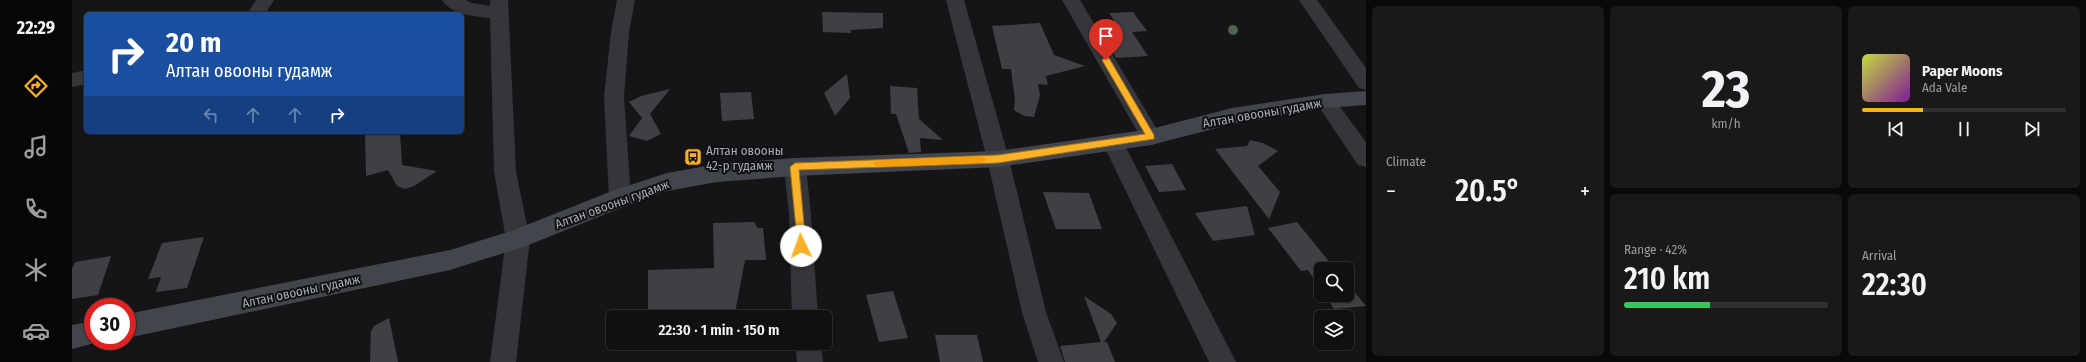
<!DOCTYPE html>
<html lang="en">
<head>
<meta charset="utf-8">
<style>
	:root { --surface:#101011; --page:#19191a; --text:#f1f3f6; --muted:#9c9d9f; --line:#303031; --accent:#fab12a }
	body { margin:0; font-family:"Fira Sans Condensed",sans-serif; background:var(--page); color:var(--text); height:100vh; display:flex; flex-direction:column; font-size:15px; white-space:nowrap }
	* { box-sizing:border-box; margin:0 }
	p { font-size:13px; color:var(--muted) }
	.icon { flex:none; width:22px; height:22px; fill:none; stroke:currentColor; stroke-width:2; stroke-linecap:round; stroke-linejoin:round }
	.map { position:relative; flex:1; overflow:hidden }
	.sheet { display:flex; flex-direction:column; gap:6px; padding:6px; background:#090909; width:720px }
	.sheet>* { flex:none }
	.guide { position:absolute; left:12px; top:12px; width:380px; height:122px; border-radius:6px; box-shadow:0 1px 3px #0004,0 0 0 1px var(--line); background:#1a4fa0; color:#fff; overflow:hidden }
	.buttons { position:absolute; left:1242px; top:262px; display:grid; gap:8px }
	.buttons a { display:grid; place-items:center; width:40px; height:40px; border-radius:6px; background:var(--surface); box-shadow:0 1px 3px #0004,0 0 0 1px var(--line); font-size:20px }
	.speed { position:absolute; left:12px; top:298px; display:flex; gap:8px; font-size:20px; font-weight:700; text-align:center }
	.speed>* { display:grid; place-content:center; width:52px; height:52px; border-radius:50%; background:var(--surface); box-shadow:0 1px 3px #0004,0 0 0 1px var(--line); line-height:1 }
	.speed .limit { border:6px solid #d22; background:#fff; color:#111 }
	.pin { position:absolute; display:grid; place-items:center; width:34px; height:34px; color:#fff; margin:-41px -17px; border-radius:50% 50% 50% 0; rotate:-45deg; box-shadow:0 0 4px #0007 }
	.pin .icon { rotate:45deg }
	.me { position:absolute; width:44px; margin:-22px; rotate:357deg; stroke-linejoin:round; filter:drop-shadow(0 0 3px #0008) }
	.turn { display:flex; align-items:center; gap:14px; height:84px; padding:0 16px; font-size:18px }
	.turn .icon { width:52px; height:52px; stroke-width:2.5 }
	.turn b { display:block; font-size:28px; line-height:34px }
	.lanes { display:flex; align-items:center; height:38px; padding:0 16px; background:#0003; justify-content:center; gap:20px; direction:ltr }
	.lanes .off { opacity:.35 }
	.big { font-size:30px; font-weight:600; line-height:1.1 }
	.sheet .tile { flex:1; display:flex; flex-direction:column; justify-content:center; gap:6px; min-width:0; padding:0 14px; border-radius:6px; background:var(--page) }
	.sheet .dial { align-items:center; gap:0 }
	.dial b { font-size:52px; line-height:1 }
	.song { display:flex; align-items:center; gap:12px }
	.cover { width:48px; height:48px; border-radius:6px; background:linear-gradient(135deg,hsl(70 70% 55%),hsl(290 70% 35%)) }
	.played { height:4px; border-radius:2px; background:linear-gradient(90deg,var(--accent) 30%,var(--line) 30%) }
	.keys { display:flex; justify-content:space-around; direction:ltr }
	.heat { display:flex; justify-content:space-between; align-items:center; font-size:22px; direction:ltr }
	.charge { height:6px; border-radius:3px; background:linear-gradient(90deg,#34c759 42%,var(--line) 0) }
	.sheet .tiles { flex:1; display:grid; gap:6px; grid-template-columns:repeat(3,1fr) }
	.tile:first-child { grid-row:span 2 }
	.trip { position:absolute; left:534px; top:310px; width:226px; height:40px; border-radius:6px; background:var(--surface); box-shadow:0 1px 3px #0004,0 0 0 1px var(--line); font-weight:600; line-height:40px; text-align:center }
	main { display:flex; flex:1; min-height:0 }
	.dock { display:flex; flex-direction:column; width:72px; justify-content:space-around; align-items:center; background:#060607; color:var(--muted) }
	.dock .icon { width:28px; height:28px }
	.dock .active { color:var(--accent) }
	.dock b { font-size:18px; color:var(--text) }
	.map>svg:first-child { display:block }
	.building { fill:#3e4044 }
	.lines { fill:none; stroke-linecap:round; stroke-linejoin:round }
	.street { fill:#35363c; fill-rule:evenodd }
	.secondary { fill:#43454c; fill-rule:evenodd }
	.tree { fill:#4e6350 }
	.route { fill:#fab12a; stroke:#a2731b }
	.slow { fill:#f59e0b }
	.labels { text-anchor:middle; dominant-baseline:central; stroke-width:4; stroke-linejoin:round; paint-order:stroke }
	.street-label { font-size:13px; fill:#a6abb7; stroke:#101012 }
	.poi-label { font-size:13px; fill:#a6abb7; stroke:#101012; text-anchor:start }
</style>
</head>
<body>
<main>
<nav class="dock">
<b>22:29</b>
<svg class="icon active" aria-label="directions" viewBox="0 0 24 24"><path d="M12 3l9 9-9 9-9-9zM9 14v-3h6M13 9l2 2-2 2"/></svg>
<svg class="icon" aria-label="music" viewBox="0 0 24 24"><path d="M9 18V5l10-2v13"/><circle cx="6" cy="18" r="3"/><circle cx="16" cy="16" r="3"/></svg>
<svg class="icon" aria-label="phone" viewBox="0 0 24 24"><path d="M5 4h4l2 5-3 2q2 4 5 5l2-3 5 2v4C11 20 4 13 5 4z"/></svg>
<svg class="icon" aria-label="climate" viewBox="0 0 24 24"><path d="M12 3v18M4 7l16 10M4 17L20 7"/></svg>
<svg class="icon" aria-label="car" viewBox="0 0 24 24"><path d="M5 17H2v-5l4-1 3-4h7l3 4 3 1v5h-3M9 17h6M6 11h13"/><circle cx="7" cy="17" r="2"/><circle cx="17" cy="17" r="2"/></svg>
</nav>
<div class="map">
<svg width="1294" height="362" viewBox="0 0 1294 362">
	<rect width="100%" height="100%" fill="#151517"/>
	<g class="building">
		<polygon points="750,12 811,13 811,28 779,30 779,33 751,32"/>
		<polygon points="1061,12 1075,31 1060,32 1076,56 1044,58 1024,23 1043,22 1037,13"/>
		<polygon points="968,23 982,55 1013,66 974,76 976,85 966,84 968,95 962,117 952,116 942,110 943,101 939,69 930,69 920,26"/>
		<polygon points="775,74 778,98 763,116 752,93"/>
		<polygon points="818,86 845,88 847,119 871,140 848,138 849,152 837,153 824,114 819,114"/>
		<polygon points="598,89 578,114 589,134 575,141 557,136 570,118 557,102 569,96"/>
		<polygon points="679,92 682,119 650,121 648,93"/>
		<polygon points="293,132 328,132 330,165 365,171 342,186 333,189 325,186 316,170 294,176"/>
		<polygon points="1178,140 1191,143 1206,151 1186,166 1208,192 1197,219 1143,149 1175,146"/>
		<polygon points="1100,164 1114,190 1087,192 1073,166"/>
		<polygon points="971,192 1017,193 1030,229 984,229"/>
		<polygon points="1175,206 1183,235 1141,241 1123,213"/>
		<polygon points="682,222 686,228 691,228 694,260 673,260 663,313 607,317 576,317 576,270 642,268 641,223"/>
		<polygon points="1225,222 1263,269 1249,269 1249,290 1236,270 1229,271 1196,228"/>
		<polygon points="132,237 115,288 84,292 89,277 76,279 90,243"/>
		<polygon points="39,256 26,295 0,299 0,269 3,262"/>
		<polygon points="1275,283 1294,306 1262,309 1253,295 1275,295"/>
		<polygon points="821,291 836,338 807,342 794,295"/>
		<polygon points="1012,296 1039,314 1045,323 1032,342 1035,342 1043,362 993,362 988,346 1029,342"/>
		<polygon points="317,318 326,362 298,362 299,331 302,326"/>
		<polygon points="863,335 905,335 911,362 868,362"/>
	</g>
	<g class="lines">
		<g class="street">
			<polygon points="184,0 202,0 193,14 175,14"/>
			<path d="M370 0H393L400 3 418 6V0H436L444 172 458 239 444 362H418L434 239 422 172 418 18C403 16 379 15 370 0Z"/>
			<polygon points="545,0 563,0 557,32 552,97 559,198 556,205 548,207 540,205 537,198 532,97 539,32"/>
			<polygon points="874,0 892,0 937,159 974,312 992,362 966,362 950,312 915,159"/>
			<polygon points="990,0 1008,0 1086,131 1090,137 1086,143 1079,145 1072,143"/>
			<polygon points="1227,0 1245,0 1294,68 1294,90 1287,88"/>
			<polygon points="14,70 14,84 0,87 0,73"/>
			<polygon points="1253,94 1260,96 1294,142 1294,167 1286,165 1243,101 1246,96"/>
			<polygon points="1041,134 1048,136 1164,362 1137,362 1030,142 1034,136"/>
			<polygon points="723,158 731,161 734,167 739,215 746,317 720,317 717,215 712,167 715,161"/>
			<polygon points="723,343 749,343 751,362 725,362"/>
		</g>
		<g class="secondary">
			<polygon points="1294,91 1294,105 1253,108 1160,124 1079,145 926,167 723,176 645,182 595,191 556,205 454,246 378,270 55,338 55,314 378,250 442,230 540,191 595,173 645,164 723,158 926,151 1079,129 1160,108 1253,94"/>
			<polygon points="21,321 21,341 30,341 0,349 0,325"/>
		</g>
	</g>
	<circle class="tree" cx="1161" cy="30" r="5"/>
	<polygon class="route" points="1034,57 1037,58 1082,135 1082,139 926,163 727,170 734,246 729,250 726,249 718,167 723,163 926,155 1073,134 1030,60"/>
	<polygon class="slow" points="910,156 915,160 910,163 805,167 801,164 805,160"/>
	<defs>
		<symbol id="bus-square" viewBox="-11 -11 22 22"><rect x="-9" y="-9" width="18" height="18" rx="4" fill="#fab12a" stroke="#101012"/><path d="M-5-6H5V4H4V6H2V4H-2V6H-4V4H-5ZM-3.5-4V0h7V-4ZM-3.5 1.2v1.5H-2V1.2ZM2 1.2v1.5H3.5V1.2Z" fill="#111"/></symbol>
	</defs>
	<g fill-rule="evenodd">
		<use href="#bus-square" x="611" y="147" width="20" height="20"/>
	</g>
	<g class="labels">
		<g class="street-label">
			<text transform="translate(1190 113) rotate(-10)">Алтан овооны гудамж</text>
			<text transform="translate(540 204) rotate(-20)">Алтан овооны гудамж</text>
			<text transform="translate(229 291) rotate(-12)">Алтан овооны гудамж</text>
		</g>
		<g class="poi-label">
			<text x="634" y="150">Алтан овооны<tspan x="634" dy="15">42-р гудамж</tspan></text>
		</g>
	</g>
</svg>
<div class="buttons">
<a><svg class="icon" aria-label="search" viewBox="0 0 24 24"><circle cx="10" cy="10" r="6"/><path d="M15 15l6 6"/></svg></a>
<a><svg class="icon" aria-label="layers" viewBox="0 0 24 24"><path d="M12 4l9 5-9 5-9-5zM3 14l9 5 9-5"/></svg></a>
</div>
<div class="speed"><div class="limit">30</div></div>
<div class="pin" style="left:1034px;top:60px;background:#d93025"><svg class="icon" aria-label="arrive" viewBox="0 0 24 24"><path d="M6 21V4h12l-3 4 3 4H6"/></svg></div>
<svg class="me" style="left:729px;top:246px" viewBox="-20 -20 40 40"><circle r="19" fill="#fff"/><path d="M0-13L10 11 0 6-10 11z" fill="#fab12a"/></svg>
<div class="trip">22:30 · 1 min · 150 m</div>
<div class="guide">
<div class="turn"><svg class="icon" aria-label="right" viewBox="0 0 24 24"><path d="M7 20v-9h11M14 6l5 5-5 5"/></svg><div><b>20 m</b>Алтан овооны гудамж</div></div>
<div class="lanes"><svg class="icon off" aria-label="left" viewBox="0 0 24 24"><path d="M17 20v-9H6M10 6l-5 5 5 5"/></svg><svg class="icon off" aria-label="ahead" viewBox="0 0 24 24"><path d="M12 20V5M6 11l6-6 6 6"/></svg><svg class="icon off" aria-label="ahead" viewBox="0 0 24 24"><path d="M12 20V5M6 11l6-6 6 6"/></svg><svg class="icon" aria-label="right" viewBox="0 0 24 24"><path d="M7 20v-9h11M14 6l5 5-5 5"/></svg></div>
</div>
</div>
<section class="sheet">
<div class="tiles">
<div class="tile"><p>Climate</p>
<div class="heat"><a>−</a><b class="big">20.5°</b><a>+</a></div>
</div>
<div class="tile dial"><b>23</b><p>km/h</p></div>
<div class="tile">
<div class="song"><i class="cover"></i><div><b>Paper Moons</b><p>Ada Vale</p></div></div>
<div class="played"></div>
<div class="keys"><svg class="icon" aria-label="previous" viewBox="0 0 24 24"><path d="M18 5L8 12l10 7zM5 5v14"/></svg><svg class="icon" aria-label="pause" viewBox="0 0 24 24"><path d="M8 5v14M16 5v14"/></svg><svg class="icon" aria-label="next" viewBox="0 0 24 24"><path d="M6 5l10 7-10 7zM19 5v14"/></svg></div>
</div>
<div class="tile"><p>Range · 42%</p><b class="big">210 km</b><div class="charge"></div></div>
<div class="tile"><p>Arrival</p><b class="big">22:30</b></div>
</div>
</section>
</main>
</body>
</html>
